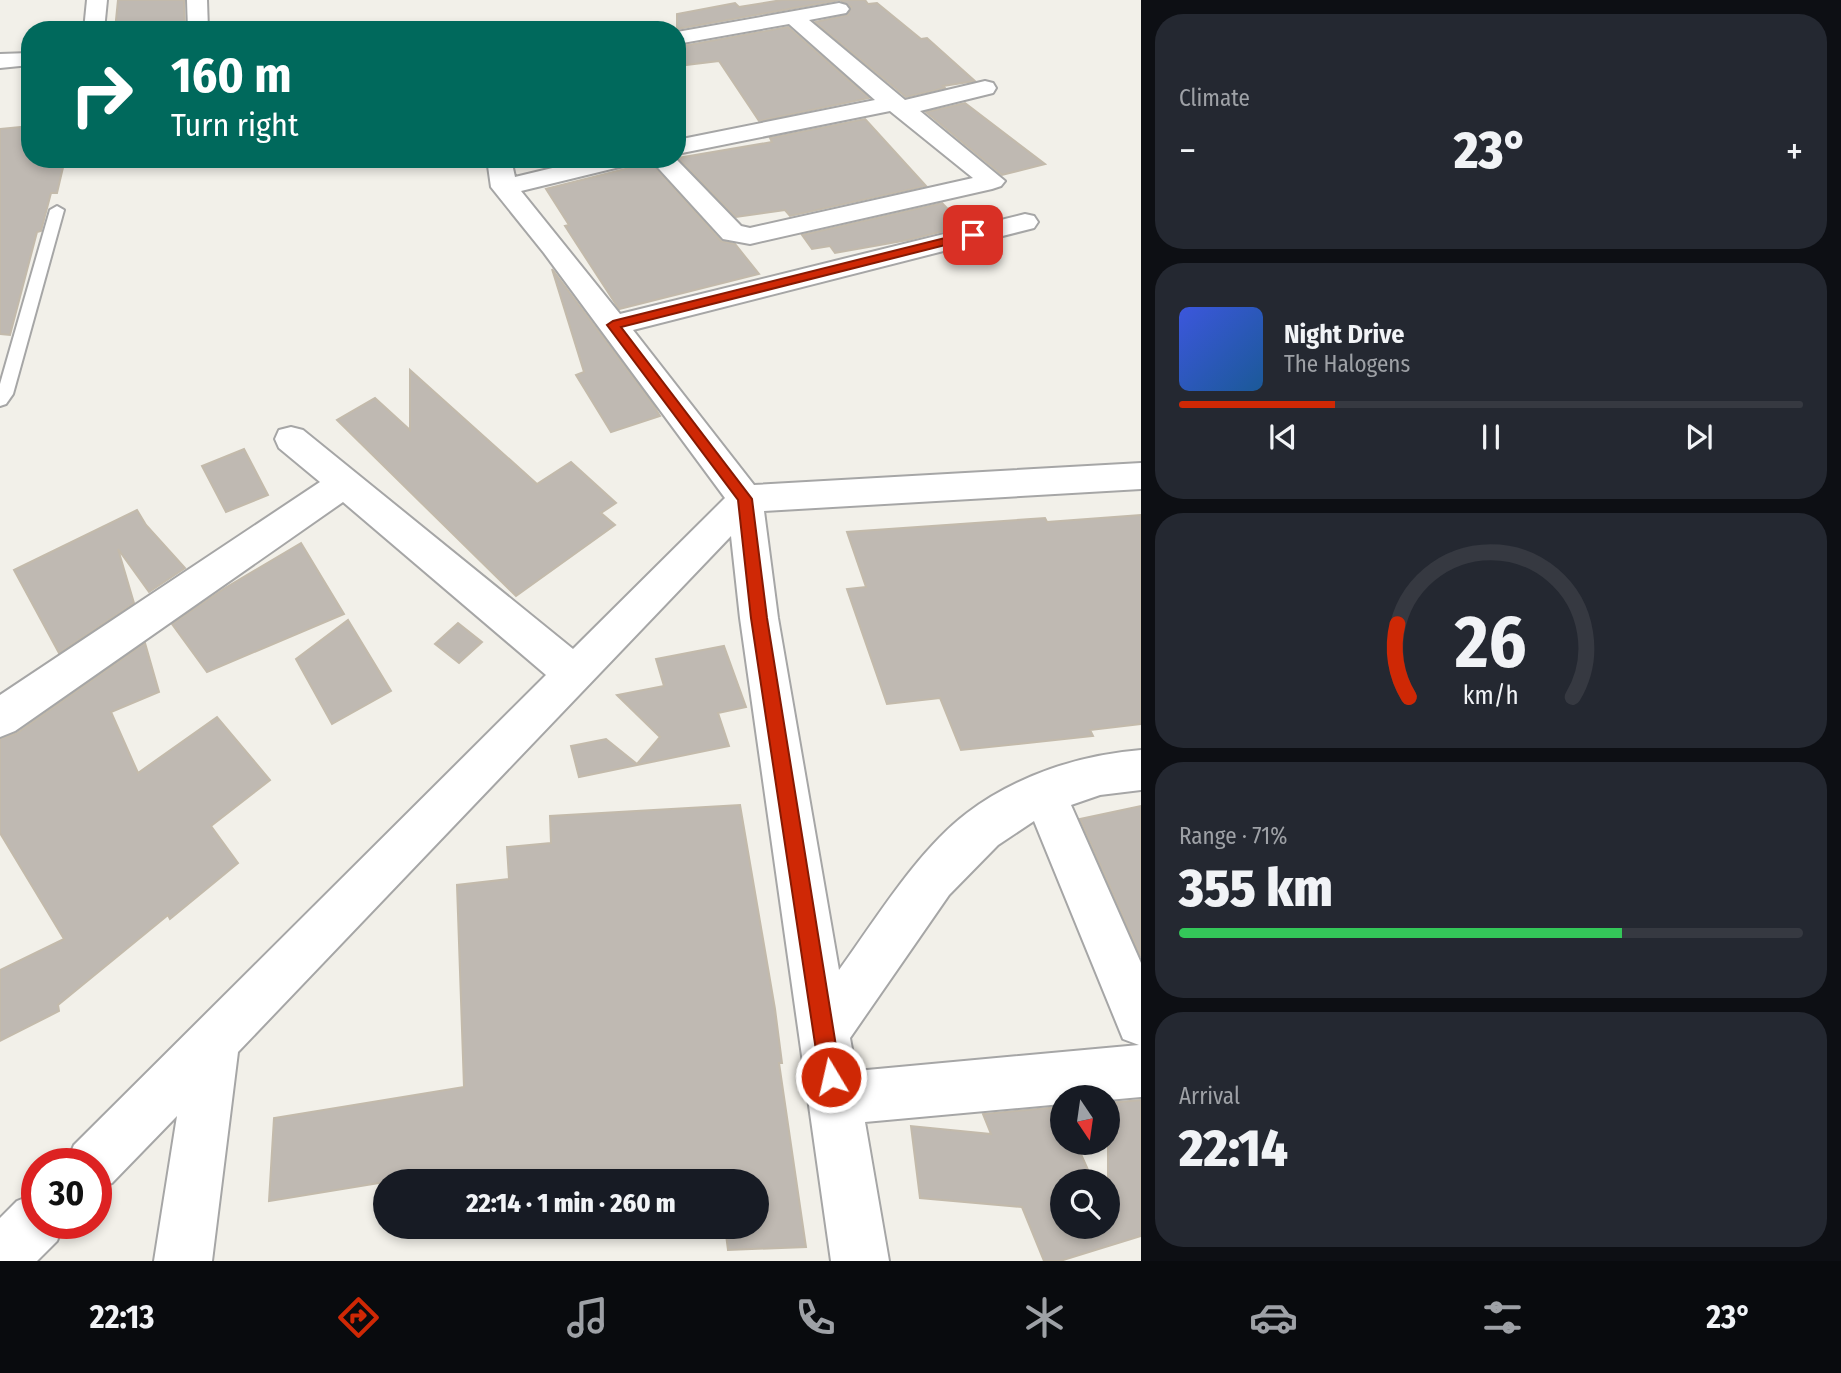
<!DOCTYPE html>
<html lang="en">
<head>
<meta charset="utf-8">
<style>
	:root { --surface:#171b24; --page:#242831; --text:#f1f3f6; --muted:#9ea1a6; --line:#363941; --accent:#cf2805 }
	body { margin:0; font-family:"Fira Sans Condensed",sans-serif; background:var(--page); color:var(--text); height:100vh; display:flex; flex-direction:column; font-size:26px; white-space:nowrap }
	* { box-sizing:border-box; margin:0 }
	p { font-size:23px; color:var(--muted) }
	.icon { flex:none; width:38px; height:38px; fill:none; stroke:currentColor; stroke-width:2; stroke-linecap:round; stroke-linejoin:round }
	.map { position:relative; flex:1; overflow:hidden }
	.details { display:flex; flex-direction:column; gap:14px; padding:14px; background:#0d0f14; width:700px }
	.details>* { flex:none }
	.banner { position:absolute; left:21px; top:21px; width:665px; height:147px; border-radius:28px; box-shadow:0 4px 10px #0003; background:#00695c; color:#fff; overflow:hidden }
	.needle { width:46px; rotate:167deg }
	.controls { position:absolute; left:1050px; top:1085px; display:grid; gap:14px }
	.controls a { display:grid; place-items:center; width:70px; height:70px; border-radius:50%; background:var(--surface); box-shadow:0 4px 10px #0003; font-size:35px }
	.speed { position:absolute; left:21px; top:1148px; display:flex; gap:14px; font-size:35px; font-weight:700; text-align:center }
	.speed>* { display:grid; place-content:center; width:91px; height:91px; border-radius:50%; background:var(--surface); box-shadow:0 4px 10px #0003; line-height:1 }
	.speed .limit { border:10px solid #d22; background:#fff; color:#111 }
	.pin { position:absolute; display:grid; place-items:center; width:60px; height:60px; color:#fff; margin:-30px; border-radius:14px; box-shadow:0 4px 10px #0006 }
	.me { position:absolute; width:77px; margin:-38px; rotate:351deg; stroke-linejoin:round; filter:drop-shadow(0 0 5px #0008) }
	.turn { display:flex; align-items:center; gap:24px; height:147px; padding:0 35px; font-size:32px }
	.turn .icon { width:91px; height:91px; stroke-width:2.5 }
	.turn b { display:block; font-size:49px; line-height:60px }
	.big { font-size:52px; font-weight:800; line-height:1.1 }
	.details .card { flex:1; display:flex; flex-direction:column; justify-content:center; gap:10px; min-width:0; padding:0 24px; border-radius:28px; background:var(--page) }
	.details .dial { align-items:center; gap:0 }
	.dial svg { height:182px; overflow:visible; fill:none; stroke:var(--line); stroke-width:7; stroke-linecap:round; text-anchor:middle }
	.dial text { fill:var(--text); stroke:none }
	.song { display:flex; align-items:center; gap:21px }
	.cover { width:84px; height:84px; border-radius:10px; background:linear-gradient(135deg,hsl(230 70% 55%),hsl(210 70% 35%)) }
	.played { height:7px; border-radius:4px; background:linear-gradient(90deg,var(--accent) 25%,var(--line) 25%) }
	.keys { display:flex; justify-content:space-around; direction:ltr }
	.heat { display:flex; justify-content:space-between; align-items:center; font-size:38px; direction:ltr }
	.charge { height:10px; border-radius:5px; background:linear-gradient(90deg,#34c759 71%,var(--line) 0) }
	.trip { position:absolute; left:373px; top:1169px; width:396px; height:70px; border-radius:35px; background:var(--surface); box-shadow:0 4px 10px #0003; font-weight:800; line-height:70px; text-align:center }
	.tabs { display:flex; height:112px; justify-content:space-around; align-items:center; background:#090b0e; color:var(--muted) }
	.tabs .icon { width:49px; height:49px }
	.tabs .on { color:var(--accent) }
	.tabs b { font-size:32px; color:var(--text) }
	main { display:flex; flex:1; min-height:0 }
	.map>svg:first-child { display:block }
	.building { fill:#bfb9b2; stroke:#c3baab; stroke-width:2 }
	.lines { fill:none; stroke-linecap:round; stroke-linejoin:round }
	.lane-casing { stroke:#a6a6a6; stroke-width:4 }
	.street-casing { stroke:#a6a6a6; stroke-width:4 }
	.lane { fill:#fff; fill-rule:evenodd }
	.street { fill:#fff; fill-rule:evenodd }
	.route { fill:#cf2805; stroke:#871a03; stroke-width:2 }
</style>
</head>
<body>
<main>
<div class="map">
<svg width="1141" height="1261" viewBox="0 0 1141 1261">
	<rect width="100%" height="100%" fill="#f2f0e9"/>
	<g class="building">
		<polygon points="118,0 184,0 185,30 115,30"/>
		<polygon points="782,0 865,0 868,4 877,3 921,39 927,38 975,81 943,86 945,88 906,97 815,22 848,15 851,7 840,0 677,29 677,14 735,3 739,7"/>
		<polygon points="788,27 869,98 759,121 719,61 677,66 677,47"/>
		<polygon points="965,103 1045,164 1002,175 926,112"/>
		<polygon points="865,119 926,186 790,216 785,210 736,217 678,158 772,142 770,138"/>
		<polygon points="30,126 30,159 65,159 57,193 51,193 41,231 37,232 10,335 0,334 0,129"/>
		<polygon points="637,159 648,159 721,241 735,244 759,274 619,309 565,226 569,225 546,189 633,167"/>
		<polygon points="942,203 964,226 908,240 835,253 830,246 812,249 802,235"/>
		<polygon points="552,269 652,403 660,416 611,432 576,375 584,372"/>
		<polygon points="410,370 537,484 571,462 616,503 601,513 615,525 516,596 337,420 375,398 410,430"/>
		<polygon points="244,449 268,495 226,512 202,466"/>
		<polygon points="137,510 146,525 185,568 149,592 118,549 134,603 59,653 14,570"/>
		<polygon points="1141,515 1141,724 1090,730 1093,736 961,750 940,698 887,704 847,589 866,587 847,532 1045,518 1047,522"/>
		<polygon points="301,543 344,614 207,672 172,624 225,588"/>
		<polygon points="348,620 391,691 332,724 296,659"/>
		<polygon points="458,623 482,642 459,663 435,644"/>
		<polygon points="145,643 159,692 111,712 138,773 217,717 270,780 211,826 238,863 170,919 168,915 58,1005 59,1011 0,1041 0,970 64,939 0,833 0,739 17,733"/>
		<polygon points="724,646 746,707 718,713 729,746 579,777 571,746 606,739 637,764 660,737 617,695 664,686 656,659"/>
		<polygon points="740,805 775,1009 782,1063 779,1063 806,1247 728,1250 725,1227 756,1227 756,1181 440,1181 440,1173 269,1201 274,1118 464,1087 457,885 509,879 507,847 551,843 550,816"/>
		<polygon points="1141,806 1141,957 1080,819"/>
		<polygon points="1141,1100 1141,1236 1060,1261 1044,1261 1022,1207 920,1198 911,1126 991,1134 983,1114 1059,1107 1062,1113 1062,1143 1076,1143 1093,1181 1062,1181 1062,1227 1108,1227 1108,1103"/>
	</g>
	<g class="lines">
		<defs>
			<polygon id="lane" points="57,206 64,210 13,394 6,404 0,406 0,384 50,210"/>
			<g id="street">
				<polygon points="87,0 107,0 104,30 84,30"/>
				<polygon points="187,0 207,0 208,30 188,30"/>
				<polygon points="839,3 846,5 849,9 846,13 809,20 905,100 985,81 993,83 996,88 993,93 920,111 1005,181 1001,186 992,189 750,244 723,239 650,159 676,159 741,226 750,228 973,178 890,111 677,154 677,140 875,100 789,24 677,44 677,32"/>
				<polygon points="30,53 30,65 0,68 0,54"/>
				<path d="M487 159H511L515 177 590 159H635L632 164 521 191 620 314 1025 214 1034 216 1038 222 1034 228 633 330 754 485 1141 463V489L764 511 778 618 839 970C876 919 917 851 967 813 1017 775 1080 755 1141 750V790L1100 795 1071 805 1141 963V1097L1108 1100V1097H1062V1104L865 1122 889 1261H831L740 618 731 536 238 1052 212 1261H154L177 1116 112 1183 96 1190V1164H66L74 1145 546 675 343 502 15 731 0 737V695L320 482 279 448 275 439 279 430 291 427 303 430 573 649 725 498 544 253 495 192 491 187ZM1034 821 1123 1039 1139 1045 856 1071 850 1038 949 895 998 845Z"/>
				<polygon points="37,1193 37,1223 64,1223 57,1241 37,1261 0,1261 0,1218 17,1201"/>
			</g>
		</defs>
		<use href="#lane" class="lane-casing"/>
		<use href="#street" class="street-casing"/>
		<use href="#lane" class="lane"/>
		<use href="#street" class="street"/>
	</g>
	<polygon class="route" points="973,231 977,232 977,237 621,327 752,499 767,618 841,1077 838,1084 831,1087 823,1084 820,1077 751,618 738,500 607,325 613,321"/>
</svg>
<div class="controls">
<a><svg class="needle" viewBox="-14 -14 28 28"><path d="M0-13l5 13h-10z" fill="#e53935"/><path d="M0 13l5-13h-10z" fill="#9ea1a6"/></svg></a>
<a><svg class="icon" aria-label="search" viewBox="0 0 24 24"><circle cx="10" cy="10" r="6"/><path d="M15 15l6 6"/></svg></a>
</div>
<div class="speed"><div class="limit">30</div></div>
<div class="pin" style="left:973px;top:235px;background:#d93025"><svg class="icon" aria-label="arrive" viewBox="0 0 24 24"><path d="M6 21V4h12l-3 4 3 4H6"/></svg></div>
<svg class="me" style="left:831px;top:1077px" viewBox="-20 -20 40 40"><circle r="17" fill="#cf2805" stroke="#fff" stroke-width="3"/><path d="M0-11L8 9 0 5-8 9z" fill="#fff"/></svg>
<div class="trip">22:14 · 1 min · 260 m</div>
<div class="banner">
<div class="turn"><svg class="icon" aria-label="right" viewBox="0 0 24 24"><path d="M7 20v-9h11M14 6l5 5-5 5"/></svg><div><b>160 m</b>Turn right</div></div>
</div>
</div>
<section class="details">
<div class="card"><p>Climate</p>
<div class="heat"><a>−</a><b class="big">23°</b><a>+</a></div>
</div>
<div class="card">
<div class="song"><i class="cover"></i><div><b>Night Drive</b><p>The Halogens</p></div></div>
<div class="played"></div>
<div class="keys"><svg class="icon" aria-label="previous" viewBox="0 0 24 24"><path d="M18 5L8 12l10 7zM5 5v14"/></svg><svg class="icon" aria-label="pause" viewBox="0 0 24 24"><path d="M8 5v14M16 5v14"/></svg><svg class="icon" aria-label="next" viewBox="0 0 24 24"><path d="M6 5l10 7-10 7zM19 5v14"/></svg></div>
</div>
<div class="card dial"><svg viewBox="0 0 100 80">
<path d="M14 69A42 42 0 1 1 86 69"/>
<path d="M14 69A42 42 0 0 1 9 37" stroke="#cf2805"/>
<text x="50" y="56" font-size="32" font-weight="700">26</text>
<text x="50" y="72" font-size="11">km/h</text>
</svg></div>
<div class="card"><p>Range · 71%</p><b class="big">355 km</b><div class="charge"></div></div>
<div class="card"><p>Arrival</p><b class="big">22:14</b></div>
</section>
</main>
<nav class="tabs">
<b>22:13</b>
<svg class="icon on" aria-label="directions" viewBox="0 0 24 24"><path d="M12 3l9 9-9 9-9-9zM9 14v-3h6M13 9l2 2-2 2"/></svg>
<svg class="icon" aria-label="music" viewBox="0 0 24 24"><path d="M9 18V5l10-2v13"/><circle cx="6" cy="18" r="3"/><circle cx="16" cy="16" r="3"/></svg>
<svg class="icon" aria-label="phone" viewBox="0 0 24 24"><path d="M5 4h4l2 5-3 2q2 4 5 5l2-3 5 2v4C11 20 4 13 5 4z"/></svg>
<svg class="icon" aria-label="climate" viewBox="0 0 24 24"><path d="M12 3v18M4 7l16 10M4 17L20 7"/></svg>
<svg class="icon" aria-label="car" viewBox="0 0 24 24"><path d="M5 17H2v-5l4-1 3-4h7l3 4 3 1v5h-3M9 17h6M6 11h13"/><circle cx="7" cy="17" r="2"/><circle cx="17" cy="17" r="2"/></svg>
<svg class="icon" aria-label="filters" viewBox="0 0 24 24"><path d="M4 7h16M4 17h16"/><circle cx="9" cy="7" r="2"/><circle cx="15" cy="17" r="2"/></svg>
<b>23°</b>
</nav>
</body>
</html>
